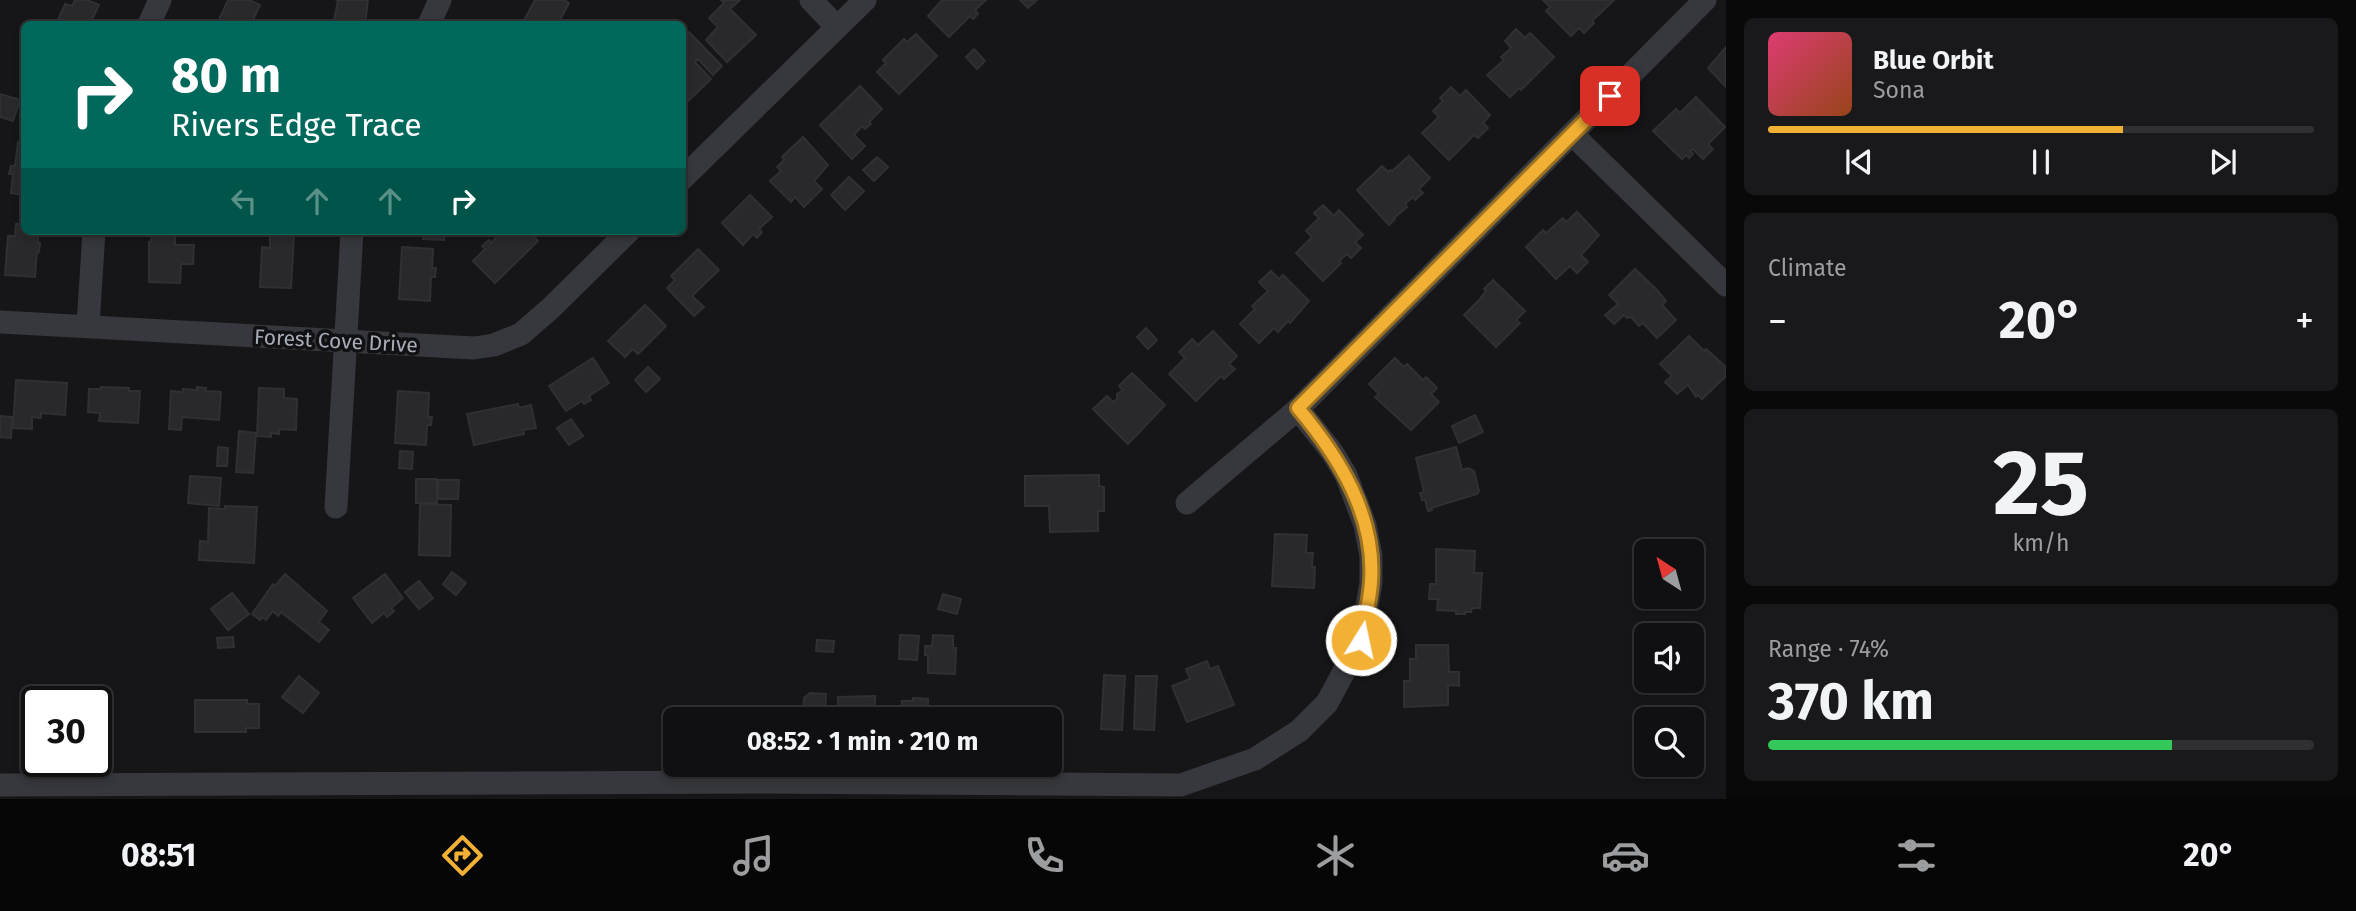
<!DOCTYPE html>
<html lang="en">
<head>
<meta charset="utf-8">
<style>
	:root { --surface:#101012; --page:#19191b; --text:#f1f3f6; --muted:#9c9d9f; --line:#303032; --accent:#f2b134 }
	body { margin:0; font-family:"Fira Sans",sans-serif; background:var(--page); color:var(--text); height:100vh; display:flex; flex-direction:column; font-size:26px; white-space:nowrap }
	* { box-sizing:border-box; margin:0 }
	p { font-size:23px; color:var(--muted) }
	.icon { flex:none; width:38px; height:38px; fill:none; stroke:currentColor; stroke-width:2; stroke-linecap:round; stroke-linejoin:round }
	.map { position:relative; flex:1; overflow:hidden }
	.sheet { display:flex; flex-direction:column; gap:18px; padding:18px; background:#09090a; width:630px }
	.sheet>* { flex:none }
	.top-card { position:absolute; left:21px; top:21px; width:665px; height:214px; border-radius:10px; box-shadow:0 4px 10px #0003,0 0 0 2px var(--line); background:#00695c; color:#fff; overflow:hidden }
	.needle { width:46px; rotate:324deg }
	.controls { position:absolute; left:1634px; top:539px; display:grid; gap:14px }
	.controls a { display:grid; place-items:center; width:70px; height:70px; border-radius:10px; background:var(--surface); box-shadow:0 4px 10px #0003,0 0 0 2px var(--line); font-size:35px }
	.speed { position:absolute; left:21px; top:686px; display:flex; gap:14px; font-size:35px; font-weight:700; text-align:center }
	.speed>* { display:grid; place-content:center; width:91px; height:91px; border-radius:50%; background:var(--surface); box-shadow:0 4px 10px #0003,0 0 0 2px var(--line); line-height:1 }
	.speed .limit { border:4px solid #111; border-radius:10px; background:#fff; color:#111 }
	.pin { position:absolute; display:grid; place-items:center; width:60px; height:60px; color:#fff; margin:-30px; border-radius:14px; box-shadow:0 4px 10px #0006 }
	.me { position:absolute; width:77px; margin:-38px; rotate:10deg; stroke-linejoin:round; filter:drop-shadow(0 0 5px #0008) }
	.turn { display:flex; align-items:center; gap:24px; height:147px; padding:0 35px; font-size:32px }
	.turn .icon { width:91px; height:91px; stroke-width:2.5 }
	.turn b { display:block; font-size:49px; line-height:60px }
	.lanes { display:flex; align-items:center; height:66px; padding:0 35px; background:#0003; justify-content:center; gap:35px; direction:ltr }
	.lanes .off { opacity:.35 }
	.big { font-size:52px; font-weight:700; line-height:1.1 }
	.sheet .card { flex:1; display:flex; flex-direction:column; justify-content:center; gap:10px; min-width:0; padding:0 24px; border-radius:10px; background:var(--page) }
	.sheet .dial { align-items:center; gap:0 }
	.dial b { font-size:91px; line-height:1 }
	.song { display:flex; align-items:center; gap:21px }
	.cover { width:84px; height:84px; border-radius:10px; background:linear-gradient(135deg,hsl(340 70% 55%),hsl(20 70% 35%)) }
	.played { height:7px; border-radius:4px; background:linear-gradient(90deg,var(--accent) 65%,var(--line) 65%) }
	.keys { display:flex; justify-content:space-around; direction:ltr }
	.heat { display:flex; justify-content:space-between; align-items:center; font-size:38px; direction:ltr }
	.charge { height:10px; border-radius:5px; background:linear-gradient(90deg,#34c759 74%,var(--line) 0) }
	.trip { position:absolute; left:663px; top:707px; width:399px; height:70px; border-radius:10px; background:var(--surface); box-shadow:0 4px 10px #0003,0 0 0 2px var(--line); font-weight:700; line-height:70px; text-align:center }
	.menu { display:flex; height:112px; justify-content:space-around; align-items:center; background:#060607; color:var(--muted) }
	.menu .icon { width:49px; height:49px }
	.menu .active { color:var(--accent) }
	.menu b { font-size:32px; color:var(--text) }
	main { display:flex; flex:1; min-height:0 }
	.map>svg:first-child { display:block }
	.building { fill:#29292c; stroke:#303034; stroke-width:2 }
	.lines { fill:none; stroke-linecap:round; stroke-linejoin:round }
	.minor { stroke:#37383d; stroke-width:23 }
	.route-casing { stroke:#9d7322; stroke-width:18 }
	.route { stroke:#f2b134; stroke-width:12 }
	.labels { text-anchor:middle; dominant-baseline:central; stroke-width:7; stroke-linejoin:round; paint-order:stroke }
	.street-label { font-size:21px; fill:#a8adb8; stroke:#111113 }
</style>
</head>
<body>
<main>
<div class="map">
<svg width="1726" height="799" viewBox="0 0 1726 799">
	<rect width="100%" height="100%" fill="#161618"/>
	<g class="building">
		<polygon points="75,0 87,0 99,5 90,24 56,24 65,4 72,6"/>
		<polygon points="228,0 249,0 260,5 253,20 256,22 255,24 217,24"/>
		<polygon points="336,0 368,0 365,24 330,24 331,20 334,20 338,1"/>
		<polygon points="535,0 564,0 569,3 558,24 522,24"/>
		<polygon points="721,0 740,0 730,9 756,35 727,62 706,40 718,27 709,18 724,3"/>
		<polygon points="942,0 986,0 975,10 978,14 973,19 970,16 949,37 928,16"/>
		<polygon points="1020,0 1037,0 1028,8"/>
		<polygon points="1543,0 1614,0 1592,21 1594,23 1584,33 1579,28 1571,36 1546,11 1550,7"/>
		<polygon points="1516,29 1525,38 1530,33 1554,57 1521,90 1519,88 1510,97 1487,75 1504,60 1501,57 1511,48 1505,41"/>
		<polygon points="689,32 722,66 713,75 698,59 695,62 711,79 682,107 682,38"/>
		<polygon points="916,34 937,56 899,94 877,72 886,63 883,60 904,39 907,42"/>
		<polygon points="1726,47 1726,87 1708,68"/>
		<polygon points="974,49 985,61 977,69 966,57"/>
		<polygon points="860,86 882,109 869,122 871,124 865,129 862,126 854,135 865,146 852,159 820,125"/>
		<polygon points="1451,87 1460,96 1466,90 1490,115 1483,123 1488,128 1478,138 1474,135 1449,160 1422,133 1439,117 1433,111 1443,101 1440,98"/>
		<polygon points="0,94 20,100 13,121 0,117"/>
		<polygon points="1696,97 1725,127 1708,144 1713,149 1703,159 1693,149 1690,151 1693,154 1689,158 1686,155 1682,159 1653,131 1676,109 1680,113"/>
		<polygon points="803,137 828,165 814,181 822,189 804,207 795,197 791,202 770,181 781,171 777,167 784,160 782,157"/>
		<polygon points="18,142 24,143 24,195 11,193 13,174 9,174 11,166 15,166"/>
		<polygon points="1409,156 1430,178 1419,189 1423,193 1415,200 1413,197 1405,204 1407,207 1394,218 1395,219 1389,225 1357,190 1382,166 1388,172 1390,170 1392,171"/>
		<polygon points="877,157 888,167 874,181 863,170"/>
		<polygon points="849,177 864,191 845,210 831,195"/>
		<polygon points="750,195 772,217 759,229 762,232 757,238 753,234 743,245 722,223"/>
		<polygon points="1323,205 1334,216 1339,210 1363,235 1355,242 1361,248 1351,258 1347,254 1339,261 1341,263 1323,281 1296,253 1312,237 1306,231 1319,218 1314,213"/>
		<polygon points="1577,212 1599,235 1581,255 1588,262 1577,273 1570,266 1556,279 1526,247 1543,230 1546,233 1563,218 1566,222"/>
		<polygon points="16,224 24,224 24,231 38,231 38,243 40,243 39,252 37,251 35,277 5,275 8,236 15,236"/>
		<polygon points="152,231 175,232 175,245 194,245 193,264 181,264 180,283 149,282 149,242 151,242"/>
		<polygon points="424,231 444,231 444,240 423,239"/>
		<polygon points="502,231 529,231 538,241 495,283 473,261 485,249 482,246 489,240 491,243"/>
		<polygon points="270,236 294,237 291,288 260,287 262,247 270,248"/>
		<polygon points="402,247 433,249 432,268 436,268 435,277 431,277 430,301 399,299"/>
		<polygon points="698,249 719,270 692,296 704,307 694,316 667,288 675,280 671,276"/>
		<polygon points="1635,269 1656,289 1666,301 1662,305 1676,320 1657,338 1643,323 1639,326 1631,317 1627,318 1624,315 1614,324 1605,315 1618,304 1609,295"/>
		<polygon points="1271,271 1279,279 1283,275 1309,301 1290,323 1288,321 1278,332 1274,328 1259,343 1240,324 1255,309 1252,306 1268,291 1259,282"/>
		<polygon points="1493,280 1525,311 1516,320 1520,323 1496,347 1464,315 1479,300 1486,291 1484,289"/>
		<polygon points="645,305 666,326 638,354 633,349 625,357 608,341"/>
		<polygon points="1146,328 1157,340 1148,349 1137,337"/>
		<polygon points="1213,331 1237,356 1229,364 1235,369 1224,379 1221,376 1196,401 1169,374 1185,358 1179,352 1192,339 1198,345"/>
		<polygon points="1689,336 1704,351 1706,349 1726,367 1726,376 1702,399 1698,395 1696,397 1688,385 1677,394 1665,382 1672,376 1660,364"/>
		<polygon points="593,358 609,383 589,396 591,400 584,404 582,401 566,411 549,386"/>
		<polygon points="1395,358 1404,367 1407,364 1423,380 1426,377 1437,388 1431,394 1439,402 1411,430 1375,397 1379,394 1369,384"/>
		<polygon points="648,367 660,379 646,392 635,380"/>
		<polygon points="1132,373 1165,405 1128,444 1093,409 1107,396 1113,402 1117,399 1117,394 1123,390 1119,386"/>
		<polygon points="16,380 67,383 65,415 41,413 41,418 32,417 32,429 13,428"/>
		<polygon points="101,387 129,388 129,391 140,391 138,423 99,421 100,413 88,412 89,389 101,389"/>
		<polygon points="197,387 206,388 205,391 221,392 219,420 182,417 181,430 169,429 171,391 183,392 183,389 197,390"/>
		<polygon points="259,388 284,389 284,398 297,399 296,430 279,429 279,434 271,433 271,437 257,436"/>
		<polygon points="398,391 429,393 428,417 432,417 431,425 427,425 426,445 395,443"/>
		<polygon points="518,404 519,408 531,405 536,428 523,430 524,434 474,445 467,414"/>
		<polygon points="1475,415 1483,432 1459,443 1452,426"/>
		<polygon points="0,416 12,417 11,438 0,437"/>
		<polygon points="571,419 583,436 569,445 557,428"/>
		<polygon points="239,431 256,433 253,473 236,472"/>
		<polygon points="218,447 228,448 227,466 217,466"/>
		<polygon points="1456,447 1462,470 1468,468 1474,471 1479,491 1477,494 1431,508 1432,510 1428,511 1425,500 1422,500 1420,493 1424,492 1416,458"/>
		<polygon points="400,451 413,452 412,469 399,468"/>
		<polygon points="1099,475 1099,486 1104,487 1104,511 1098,511 1098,531 1050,532 1049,506 1025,506 1025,476"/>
		<polygon points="190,476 221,478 219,506 188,503"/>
		<rect x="416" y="479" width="21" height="24"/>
		<polygon points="438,480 459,480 458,499 438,499"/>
		<polygon points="420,504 451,505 450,556 419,555"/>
		<polygon points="225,506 257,507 254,563 199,560 200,541 208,542 209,508 225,509"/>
		<polygon points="1275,534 1307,535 1306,553 1313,553 1312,567 1315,567 1314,588 1272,586"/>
		<polygon points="1436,549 1475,551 1474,573 1482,573 1480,608 1472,608 1471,612 1465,612 1465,614 1456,614 1456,611 1437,610 1438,599 1429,599 1430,584 1436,584"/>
		<polygon points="452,572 466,583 456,595 443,584"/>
		<polygon points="285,574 327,611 319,622 329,630 319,642 281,612 278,616 273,611 266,620 262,617 260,620 252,614 273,584 275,586"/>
		<polygon points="385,574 403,598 391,608 394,611 387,617 384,613 372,623 353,598"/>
		<polygon points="419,581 433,598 419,609 405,592"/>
		<polygon points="232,593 249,614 228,630 211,609"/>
		<polygon points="943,594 961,599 957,614 938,609"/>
		<polygon points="900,635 919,636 917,660 899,659"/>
		<polygon points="933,635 953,636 953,648 956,648 955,674 928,673 928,655 925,655 925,646 932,646"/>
		<polygon points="233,637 234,647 218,648 217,638"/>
		<polygon points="817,640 834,641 833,652 816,651"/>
		<polygon points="1416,645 1448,645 1449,672 1459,672 1459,686 1448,685 1448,705 1404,707 1404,681 1410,681 1410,659 1416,659"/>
		<polygon points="1207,661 1210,669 1218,666 1234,705 1187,722 1172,686 1190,679 1186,669"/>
		<polygon points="1104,675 1125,676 1122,730 1101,729"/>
		<polygon points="299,676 319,693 303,713 282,697"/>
		<polygon points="1136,676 1157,676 1154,730 1134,729"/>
		<polygon points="810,693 826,694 825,719 803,719 804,698"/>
		<polygon points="875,696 875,719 838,719 838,697"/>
		<polygon points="913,698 928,699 928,709 943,710 943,719 901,719 902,701 913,701"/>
		<polygon points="195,700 247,700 247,704 259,704 259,728 246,728 246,732 195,732"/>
	</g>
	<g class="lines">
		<g class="minor">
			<polyline points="811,0 837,27"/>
			<polyline points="149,24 160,0"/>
			<polyline points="429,24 440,0"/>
			<polyline points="1572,134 1726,285"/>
			<polyline points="682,179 865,0"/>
			<polyline points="0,322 474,348 494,345 521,334 551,308 629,231"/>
			<polyline points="88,326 94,231"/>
			<polyline points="1187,503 1298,409 1705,0"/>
			<polyline points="336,507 352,231"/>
			<polyline points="0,785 762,782 1181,785 1255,759 1299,731 1327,703 1361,640 1371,583 1371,556 1365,525 1346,475 1332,452 1298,409"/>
		</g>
	</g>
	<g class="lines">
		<defs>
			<path id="route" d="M1361 640C1364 621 1370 601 1371 582 1376 516 1339 457 1298 408L1610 96"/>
		</defs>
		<use href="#route" class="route-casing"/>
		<use href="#route" class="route"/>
	</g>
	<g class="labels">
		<g class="street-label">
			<text transform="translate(336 341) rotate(3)">Forest Cove Drive</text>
		</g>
	</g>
</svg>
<div class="controls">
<a><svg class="needle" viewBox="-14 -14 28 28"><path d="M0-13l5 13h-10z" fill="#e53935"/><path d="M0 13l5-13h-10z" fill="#9c9d9f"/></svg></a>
<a><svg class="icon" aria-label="sound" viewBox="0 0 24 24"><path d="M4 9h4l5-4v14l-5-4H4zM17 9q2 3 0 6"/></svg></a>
<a><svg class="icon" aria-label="search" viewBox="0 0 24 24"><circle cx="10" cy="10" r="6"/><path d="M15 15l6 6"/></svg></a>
</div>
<div class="speed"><div class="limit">30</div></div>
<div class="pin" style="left:1610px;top:96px;background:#d93025"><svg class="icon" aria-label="arrive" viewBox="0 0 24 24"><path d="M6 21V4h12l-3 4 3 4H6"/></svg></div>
<svg class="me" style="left:1361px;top:640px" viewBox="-20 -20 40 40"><circle r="17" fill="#f2b134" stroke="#fff" stroke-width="3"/><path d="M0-11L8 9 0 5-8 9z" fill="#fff"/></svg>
<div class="trip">08:52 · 1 min · 210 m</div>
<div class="top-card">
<div class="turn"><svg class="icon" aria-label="right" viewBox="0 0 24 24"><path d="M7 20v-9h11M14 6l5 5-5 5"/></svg><div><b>80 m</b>Rivers Edge Trace</div></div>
<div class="lanes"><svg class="icon off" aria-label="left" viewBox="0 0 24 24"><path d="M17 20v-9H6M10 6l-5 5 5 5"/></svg><svg class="icon off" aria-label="ahead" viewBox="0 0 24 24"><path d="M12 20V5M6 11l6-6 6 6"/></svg><svg class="icon off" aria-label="ahead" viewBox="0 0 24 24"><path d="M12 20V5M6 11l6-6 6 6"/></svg><svg class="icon" aria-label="right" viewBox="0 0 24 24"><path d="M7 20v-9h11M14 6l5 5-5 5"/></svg></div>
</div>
</div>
<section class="sheet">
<div class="card">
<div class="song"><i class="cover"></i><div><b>Blue Orbit</b><p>Sona</p></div></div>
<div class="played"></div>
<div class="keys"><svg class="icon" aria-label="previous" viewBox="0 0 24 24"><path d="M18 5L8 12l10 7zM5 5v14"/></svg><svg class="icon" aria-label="pause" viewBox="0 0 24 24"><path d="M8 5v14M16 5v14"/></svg><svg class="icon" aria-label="next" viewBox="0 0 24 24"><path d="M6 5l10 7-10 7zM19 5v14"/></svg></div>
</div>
<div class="card"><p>Climate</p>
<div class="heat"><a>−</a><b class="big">20°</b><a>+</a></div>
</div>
<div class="card dial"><b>25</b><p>km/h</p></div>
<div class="card"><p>Range · 74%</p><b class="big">370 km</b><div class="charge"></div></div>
</section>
</main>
<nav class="menu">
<b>08:51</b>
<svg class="icon active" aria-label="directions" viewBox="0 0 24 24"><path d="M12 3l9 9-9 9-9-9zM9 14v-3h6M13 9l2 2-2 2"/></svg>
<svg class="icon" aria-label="music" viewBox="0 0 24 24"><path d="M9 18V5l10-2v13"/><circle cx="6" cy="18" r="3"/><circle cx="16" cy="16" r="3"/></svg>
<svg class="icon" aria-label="phone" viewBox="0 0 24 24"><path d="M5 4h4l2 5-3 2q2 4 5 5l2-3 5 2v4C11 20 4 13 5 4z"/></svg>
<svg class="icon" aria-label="climate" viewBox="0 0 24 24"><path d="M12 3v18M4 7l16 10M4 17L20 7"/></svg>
<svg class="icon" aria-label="car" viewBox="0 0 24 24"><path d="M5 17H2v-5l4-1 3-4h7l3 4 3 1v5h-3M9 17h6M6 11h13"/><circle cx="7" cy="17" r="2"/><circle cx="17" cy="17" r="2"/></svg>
<svg class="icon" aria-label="filters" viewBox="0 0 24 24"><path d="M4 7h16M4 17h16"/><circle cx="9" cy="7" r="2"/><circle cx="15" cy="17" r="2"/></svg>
<b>20°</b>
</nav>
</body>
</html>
